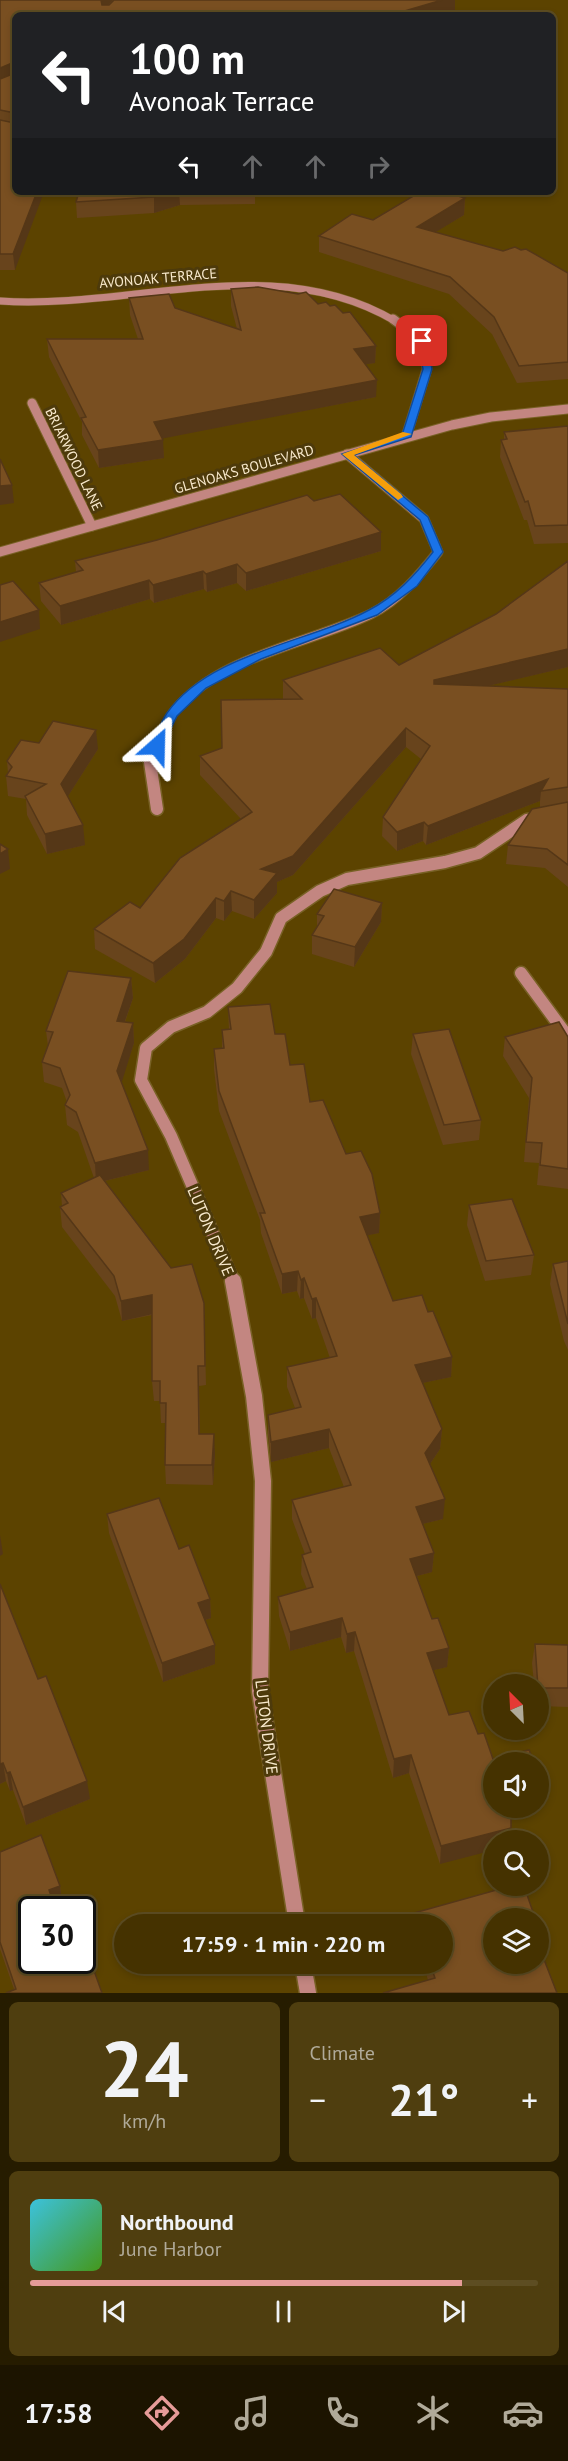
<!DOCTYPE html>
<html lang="en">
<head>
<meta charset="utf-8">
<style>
	:root { --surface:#453200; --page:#4f3e0f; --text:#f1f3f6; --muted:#b0aa99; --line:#5d4d22; --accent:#e69b98 }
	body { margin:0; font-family:"PT Sans",sans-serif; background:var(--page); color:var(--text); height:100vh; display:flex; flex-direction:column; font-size:22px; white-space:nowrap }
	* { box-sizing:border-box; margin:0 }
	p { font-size:20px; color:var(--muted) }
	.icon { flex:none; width:33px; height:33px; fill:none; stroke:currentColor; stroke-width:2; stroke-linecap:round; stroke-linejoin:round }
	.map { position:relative; height:1993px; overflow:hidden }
	.drawer { display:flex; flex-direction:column; gap:9px; padding:9px; background:#261c00; flex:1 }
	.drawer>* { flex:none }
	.hud { position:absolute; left:12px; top:12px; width:544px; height:183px; border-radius:9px; box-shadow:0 3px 9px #0003,0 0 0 2px var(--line); background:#202124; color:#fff; overflow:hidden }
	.needle { width:39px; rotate:336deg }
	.buttons { position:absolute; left:483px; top:1674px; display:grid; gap:12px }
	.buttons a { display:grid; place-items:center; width:66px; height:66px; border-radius:50%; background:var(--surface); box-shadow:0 3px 9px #0003,0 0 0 2px var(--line); font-size:30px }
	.speed { position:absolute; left:18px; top:1896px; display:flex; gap:12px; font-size:30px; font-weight:700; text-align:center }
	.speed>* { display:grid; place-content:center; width:78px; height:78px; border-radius:50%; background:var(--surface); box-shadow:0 3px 9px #0003,0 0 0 2px var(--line); line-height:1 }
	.speed .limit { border:3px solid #111; border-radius:9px; background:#fff; color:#111 }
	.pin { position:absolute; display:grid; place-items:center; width:51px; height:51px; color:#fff; margin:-26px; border-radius:12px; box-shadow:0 3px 9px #0006 }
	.me { position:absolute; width:66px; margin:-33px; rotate:25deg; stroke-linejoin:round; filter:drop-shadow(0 0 4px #0008) }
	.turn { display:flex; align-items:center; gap:21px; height:126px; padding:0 18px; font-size:27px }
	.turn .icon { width:78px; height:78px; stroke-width:2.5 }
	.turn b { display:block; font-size:42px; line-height:51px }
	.lanes { display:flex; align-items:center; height:57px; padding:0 18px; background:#0003; justify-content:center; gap:30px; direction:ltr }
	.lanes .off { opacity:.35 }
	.big { font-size:45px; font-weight:700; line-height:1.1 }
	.drawer .card { flex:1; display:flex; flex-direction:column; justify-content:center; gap:9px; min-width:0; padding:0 21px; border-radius:9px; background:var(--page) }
	.drawer .dial { align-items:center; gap:0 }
	.dial b { font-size:78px; line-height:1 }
	.song { display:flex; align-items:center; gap:18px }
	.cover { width:72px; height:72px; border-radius:9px; background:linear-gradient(135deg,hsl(190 70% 55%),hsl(100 70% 35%)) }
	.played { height:6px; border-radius:3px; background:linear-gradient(90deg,var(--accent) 85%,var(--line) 85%) }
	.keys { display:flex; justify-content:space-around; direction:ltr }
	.heat { display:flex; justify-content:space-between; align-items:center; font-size:33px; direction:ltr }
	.drawer .tiles { flex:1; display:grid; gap:9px; grid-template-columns:1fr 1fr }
	.card:last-child { grid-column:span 2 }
	.trip { position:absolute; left:114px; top:1914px; width:339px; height:60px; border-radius:30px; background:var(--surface); box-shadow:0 3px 9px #0003,0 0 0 2px var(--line); font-weight:700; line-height:60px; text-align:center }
	.dock { display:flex; height:96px; justify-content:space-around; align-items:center; background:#1c1400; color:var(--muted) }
	.dock .icon { width:42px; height:42px }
	.dock .selected { color:var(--accent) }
	.dock b { font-size:27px; color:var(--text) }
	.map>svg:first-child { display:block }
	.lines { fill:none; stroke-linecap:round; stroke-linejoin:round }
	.minor-far3-casing { stroke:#786125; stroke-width:8 }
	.minor-far2-casing { stroke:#786125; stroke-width:11 }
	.minor-far1-casing { stroke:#786125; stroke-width:15 }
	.minor-casing { stroke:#786125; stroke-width:19 }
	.tertiary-casing { stroke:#786125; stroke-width:11 }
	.minor-far3 { stroke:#c38681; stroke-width:7 }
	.minor-far2 { stroke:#c38681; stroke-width:9 }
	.minor-far1 { stroke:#c38681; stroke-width:12 }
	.minor { stroke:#c38681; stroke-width:16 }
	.tertiary { stroke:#c38681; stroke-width:9 }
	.wall { fill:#68441c }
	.shaded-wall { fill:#553717 }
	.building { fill:#794f21; stroke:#553717; stroke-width:1.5 }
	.route { fill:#1a73e8; stroke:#114b97; stroke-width:1.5 }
	.slow { fill:#f59e0b }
	.labels { text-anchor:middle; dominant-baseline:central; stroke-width:6; stroke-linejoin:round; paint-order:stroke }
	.far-street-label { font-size:14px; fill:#f9eacd; stroke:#4d3a0b }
	.street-label { font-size:16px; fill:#f9eacd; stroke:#4d3a0b }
</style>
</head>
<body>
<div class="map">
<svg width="568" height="1993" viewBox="0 0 568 1993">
	<rect width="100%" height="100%" fill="#5c4300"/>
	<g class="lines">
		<defs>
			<path id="minor-far3" d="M0 301C131 310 274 249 395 321"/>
			<g id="minor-far2">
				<polyline points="393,319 422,341 427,369 406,437"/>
				<polyline points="32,403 92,526"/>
				<path d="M161 738C165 730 168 720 173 713 217 656 309 644 371 614 399 600 419 576 438 552L424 519 347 454"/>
			</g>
			<g id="minor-far1">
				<polyline points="157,809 150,762 162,737"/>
				<polyline points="521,973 568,1037"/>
				<polyline points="234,1283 171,1136 141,1080 146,1048 171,1027 207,1012 237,988 266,952 281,918 320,891 347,879 445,862 478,853 527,820 534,819"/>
			</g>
			<g id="minor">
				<polyline points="233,1281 254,1396 263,1481 260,1691 297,1924"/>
				<polyline points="303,1964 308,1993"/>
			</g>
			<polyline id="tertiary" points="0,552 452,425 491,417 568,409"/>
		</defs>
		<use href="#minor-far3" class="minor-far3-casing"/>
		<use href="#minor-far2" class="minor-far2-casing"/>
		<use href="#minor-far1" class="minor-far1-casing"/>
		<use href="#minor" class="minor-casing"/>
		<use href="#tertiary" class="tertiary-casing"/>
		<use href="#minor-far3" class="minor-far3"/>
		<use href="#minor-far2" class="minor-far2"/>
		<use href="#minor-far1" class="minor-far1"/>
		<use href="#minor" class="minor"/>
		<use href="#tertiary" class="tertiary"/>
	</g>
	<g class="wall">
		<polygon points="0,0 455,0 455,10 15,15 15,270 0,270"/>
		<polygon points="79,192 255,192 255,204 180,205 154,213 77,218 76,202"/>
		<polygon points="465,198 464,215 435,232 503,251 521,250 568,273 568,379 517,383 492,334 449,294 319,252 319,236 373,220"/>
		<polygon points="231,289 318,304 376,346 375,363 366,364 376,397 162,438 164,458 99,468 82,435 82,422 49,357 47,339 138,339 130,315 129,298 175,308 237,329 231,306"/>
		<polygon points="568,426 568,543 534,544 527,520 524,520 500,457 501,440 504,439 504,432"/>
		<polygon points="314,501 381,532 381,551 246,591 237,583 207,592 204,589 154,603 150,599 61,625 41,601 39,583 76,572 75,561"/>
		<polygon points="568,561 568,667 487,686 568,689 568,887 545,868 506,864 508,845 540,807 540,801 426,845 423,841 397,851 382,836 383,817 421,759 406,747 293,875 277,882 277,893 254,919 232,911 224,921 216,918 185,959 155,983 95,949 94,929 140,908 241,819 200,775 200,756 222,748 283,699 283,680 399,665 496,614"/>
		<polygon points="39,743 98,749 68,796 85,845 47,854 27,815 26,799 8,796 6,776 8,773 7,761"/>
		<polygon points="382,903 381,922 354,967 312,954 312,935 317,927 317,914"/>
		<polygon points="131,978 133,998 125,1022 133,1023 134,1043 121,1082 149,1170 105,1181 171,1268 204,1303 206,1385 199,1386 200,1434 215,1454 213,1485 166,1484 165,1465 166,1423 161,1423 160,1401 154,1401 152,1381 152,1315 122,1321 115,1296 62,1227 60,1207 62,1206 61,1193 94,1178 78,1132 67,1125 65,1105 67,1102 62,1088 44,1082 42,1062 48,1046 46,1031"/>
		<polygon points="228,1007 275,1034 290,1065 310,1102 346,1154 380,1213 379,1233 367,1235 393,1301 428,1312 452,1357 451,1377 422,1383 442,1429 440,1449 430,1464 443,1519 422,1524 434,1553 432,1572 417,1576 432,1619 449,1648 447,1667 433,1670 449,1715 478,1734 493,1759 544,1790 541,1808 511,1816 440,1864 409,1773 393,1778 354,1651 346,1653 341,1637 290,1651 279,1616 278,1597 307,1589 301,1574 302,1555 305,1554 292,1519 292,1500 344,1487 329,1448 271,1462 268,1435 268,1415 295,1408 287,1387 287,1367 330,1358 316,1318 312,1319 304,1298 300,1299 297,1291 282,1294 261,1233 260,1220 219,1111 214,1069 214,1049 222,1049 222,1030 229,1030"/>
		<polygon points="413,1034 481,1120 479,1140 443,1145 411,1054"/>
		<polygon points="505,1037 568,1037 568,1189 537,1185 539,1163 524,1162 529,1098 503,1056"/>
		<polygon points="469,1205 534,1255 531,1275 485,1281 467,1225"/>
		<polygon points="568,1261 568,1350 564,1341 550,1284 553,1264"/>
		<polygon points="107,1514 179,1549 210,1599 211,1618 205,1620 215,1664 163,1682 109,1533"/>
		<polygon points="0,1584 38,1679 90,1799 26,1825 13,1790 10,1791 6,1781 0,1784"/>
		<polygon points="535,1644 568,1645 568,1707 538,1706 538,1684 534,1684 532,1663"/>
		<polygon points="0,1852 60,1886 62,1903 55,1907 32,1960 82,1960 14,1989 0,1949"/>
		<polygon points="511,1886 524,1886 533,1912 532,1918 494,1918 494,1964 538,1964 538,1944 557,1993 383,1993 428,1980 423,1964 442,1964 442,1924 418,1924 414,1913"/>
		<polygon points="414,1913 418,1924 413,1924"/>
	</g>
	<g class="shaded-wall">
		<polygon points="101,0 113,0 102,11"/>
		<polygon points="442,0 455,0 455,10 439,15 391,15"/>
		<polygon points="12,63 13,78 0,83 0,68"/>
		<polygon points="37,192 44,192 15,270 13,254"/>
		<polygon points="168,192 179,192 180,205 154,213 154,197"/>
		<polygon points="465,198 464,215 416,244 417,227"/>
		<polygon points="376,346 375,363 354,366 354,349"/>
		<polygon points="377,380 376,397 155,440 154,422"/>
		<polygon points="163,440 164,458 99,468 98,450"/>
		<polygon points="12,485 14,503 0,505 0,486"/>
		<polygon points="381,532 381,551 246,591 246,573"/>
		<polygon points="237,564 237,583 207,592 206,574"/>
		<polygon points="203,571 204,589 154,603 153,585"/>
		<polygon points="149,580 150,599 61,625 60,606"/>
		<polygon points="39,610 40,629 0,642 0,622"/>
		<polygon points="568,649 568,667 433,699 434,680"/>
		<polygon points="406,728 406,747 293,875 277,882 277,893 254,919 254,900 261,869"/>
		<polygon points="96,730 98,749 63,804 61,784"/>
		<polygon points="548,779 541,791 540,801 426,845 428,826"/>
		<polygon points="424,822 423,841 397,851 397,832"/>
		<polygon points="83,825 85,845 47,854 45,834"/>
		<polygon points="8,849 10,869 0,874 0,854"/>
		<polygon points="231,891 232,911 224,921 224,901"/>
		<polygon points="216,898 216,918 185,959 155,983 153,963"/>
		<polygon points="382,903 381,922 354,967 355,947"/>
		<polygon points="131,978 133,998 118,1041 117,1021"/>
		<polygon points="133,1023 134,1043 119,1091 117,1071"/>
		<polygon points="148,1150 149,1170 96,1183 95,1163"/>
		<polygon points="380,1213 379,1233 359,1237 360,1217"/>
		<polygon points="298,1271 297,1291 282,1294 282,1274"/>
		<polygon points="304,1278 304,1298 300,1299 301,1280"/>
		<polygon points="152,1295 153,1314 122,1321 121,1301"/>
		<polygon points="316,1298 316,1318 312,1319 312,1299"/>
		<polygon points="452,1357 451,1377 413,1385 415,1365"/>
		<polygon points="329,1429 329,1448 271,1462 271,1442"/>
		<polygon points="442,1429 440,1449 424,1473 425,1453"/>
		<polygon points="214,1434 215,1454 213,1485 212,1465"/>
		<polygon points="445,1499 443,1519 414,1526 416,1507"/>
		<polygon points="0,1535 3,1554 0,1556"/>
		<polygon points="434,1553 432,1572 409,1578 410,1559"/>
		<polygon points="210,1599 211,1618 199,1622 198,1603"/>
		<polygon points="342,1618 341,1637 290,1651 290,1632"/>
		<polygon points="355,1632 354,1651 346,1653 347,1634"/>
		<polygon points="215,1645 215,1664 163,1682 162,1663"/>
		<polygon points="449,1648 447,1667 426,1672 427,1653"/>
		<polygon points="411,1755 409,1773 393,1778 394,1759"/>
		<polygon points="3,1763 6,1781 0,1784 0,1764"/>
		<polygon points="10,1772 13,1790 10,1791 7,1773"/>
		<polygon points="87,1781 90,1799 26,1825 23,1807"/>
		<polygon points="544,1790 541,1808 503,1818 505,1808 538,1808 538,1792"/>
		<polygon points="511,1828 509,1840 494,1840 494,1850 440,1864 441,1846"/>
		<polygon points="60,1886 62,1903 52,1908 49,1890"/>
		<polygon points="533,1912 532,1918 526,1918 527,1914"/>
	</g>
	<g class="building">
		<polygon points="0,0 101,0 102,5 109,5 114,0 442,0 391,15 15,15 15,64 12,63 0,68"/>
		<polygon points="15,73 15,113 0,110 0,79"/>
		<polygon points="0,120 15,123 15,192 37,192 13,254 0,254"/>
		<polygon points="79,192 168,192 154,197 76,202"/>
		<polygon points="420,192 444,192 465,198 417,227 503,251 515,247 521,250 526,249 568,273 568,362 519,366 494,317 450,277 319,236 352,214 373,220"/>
		<polygon points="258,287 298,294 306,292 318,304 326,302 330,306 335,305 343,313 350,312 376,346 354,349 377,380 154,422 163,440 98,450 81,418 86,417 47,339 143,339 129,298 169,294 175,308 241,330 231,289"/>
		<polygon points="568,426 568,525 535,526 528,501 525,502 501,440 507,439 504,432"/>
		<polygon points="0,459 12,485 0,486"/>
		<polygon points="340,494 381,532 246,573 237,564 206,574 203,571 153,585 149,580 60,606 39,583 83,570 75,561 157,540 307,495 314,501"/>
		<polygon points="568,561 568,649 434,680 434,684 568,689 568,787 541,791 548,779 428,826 424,822 397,832 383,817 430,746 406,728 293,856 261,869 277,873 254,900 231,891 224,901 216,898 184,939 153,963 94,929 130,902 140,908 180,858 252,812 200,756 222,748 221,700 302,699 283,680 380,648 399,665 496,614"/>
		<polygon points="13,581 39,610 0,622 0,585"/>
		<polygon points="53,721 96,730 61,784 83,825 45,834 25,796 46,784 6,776 12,767 7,761 21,740 39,743"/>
		<polygon points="568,802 568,865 547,849 508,845 532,809"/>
		<polygon points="0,844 8,849 0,854"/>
		<polygon points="334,889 382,903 355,947 312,935 324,916 317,914"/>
		<polygon points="68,971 131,978 117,1021 133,1023 117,1071 148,1150 95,1163 76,1112 65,1105 70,1095 60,1068 42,1062 53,1032 46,1031"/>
		<polygon points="270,1004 275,1034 285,1034 290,1065 304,1064 310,1102 323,1100 346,1154 361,1151 372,1174 380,1213 360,1217 393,1301 422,1295 428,1312 433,1311 452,1357 415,1365 442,1429 425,1453 445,1499 416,1507 434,1553 410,1559 432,1619 438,1618 449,1648 427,1653 449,1715 469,1711 478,1734 484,1733 493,1759 529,1750 534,1762 494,1762 494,1808 508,1808 511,1815 511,1828 441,1846 411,1755 394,1759 355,1632 347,1634 342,1618 290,1632 278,1597 313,1587 302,1555 311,1552 292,1500 351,1485 329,1429 271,1442 268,1415 301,1407 287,1367 337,1356 316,1298 312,1299 304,1278 301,1280 298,1271 282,1274 260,1213 265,1213 219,1091 214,1049 224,1048 222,1030 231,1029 228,1007"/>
		<polygon points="559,1022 568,1037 568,1169 540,1165 542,1143 526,1142 532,1078 505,1037"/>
		<polygon points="449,1029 481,1120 444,1125 413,1034"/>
		<polygon points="100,1175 171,1268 192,1264 204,1303 205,1366 198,1366 199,1434 214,1434 212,1465 165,1465 166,1403 160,1403 160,1381 152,1381 152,1295 121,1301 114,1276 60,1207 68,1203 61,1193"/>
		<polygon points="512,1199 534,1255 486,1261 469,1205"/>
		<polygon points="568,1261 568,1324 553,1264"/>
		<polygon points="159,1498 179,1549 189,1545 210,1599 198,1603 215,1645 162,1663 107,1514"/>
		<polygon points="0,1584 38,1679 46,1676 87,1781 23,1807 10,1772 7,1773 3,1763 0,1764"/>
		<polygon points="535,1644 568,1645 568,1688 538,1688"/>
		<polygon points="538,1775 544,1790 538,1792"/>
		<polygon points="41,1835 60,1886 49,1890 56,1910 32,1910 32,1960 82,1960 82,1957 88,1954 102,1993 6,1993 16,1989 0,1942 0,1852"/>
		<polygon points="511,1886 524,1886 533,1912 527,1914 529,1918 494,1918 494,1964 538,1964 538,1944 557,1993 383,1993 435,1978 430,1964 442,1964 442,1924 418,1924 414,1913"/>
	</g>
	<path class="route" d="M422 338 427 341 432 369 411 437 354 455 428 517 443 552 417 586 377 615 261 659 206 688 177 716 161 749H153L151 746C156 736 160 723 167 713 209 653 308 643 369 610 396 596 415 575 433 552L420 520 342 454 402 435 423 369 417 341Z"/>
	<polygon class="slow" points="403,432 412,434 354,455 401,494 403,497 398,500 342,454"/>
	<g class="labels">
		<g class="far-street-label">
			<text transform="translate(158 278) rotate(-5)">AVONOAK TERRACE</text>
			<text transform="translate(74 459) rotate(64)">BRIARWOOD LANE</text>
			<text transform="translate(244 469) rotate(-16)">GLENOAKS BOULEVARD</text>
		</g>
		<g class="street-label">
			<text transform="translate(211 1231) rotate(67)">LUTON DRIVE</text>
			<text transform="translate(267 1727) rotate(83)">LUTON DRIVE</text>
		</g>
	</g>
</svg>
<div class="buttons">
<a><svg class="needle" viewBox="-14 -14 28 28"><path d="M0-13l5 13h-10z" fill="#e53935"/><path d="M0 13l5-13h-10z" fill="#b0aa99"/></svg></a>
<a><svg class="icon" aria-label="sound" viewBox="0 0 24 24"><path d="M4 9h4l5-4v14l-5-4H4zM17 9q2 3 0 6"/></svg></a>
<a><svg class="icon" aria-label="search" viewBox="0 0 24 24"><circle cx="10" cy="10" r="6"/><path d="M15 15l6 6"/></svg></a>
<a><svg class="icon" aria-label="layers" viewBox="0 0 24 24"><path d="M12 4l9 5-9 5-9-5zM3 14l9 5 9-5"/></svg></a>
</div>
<div class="speed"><div class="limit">30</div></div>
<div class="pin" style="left:422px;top:341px;background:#d93025"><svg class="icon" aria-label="arrive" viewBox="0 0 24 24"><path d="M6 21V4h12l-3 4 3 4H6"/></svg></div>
<svg class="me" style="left:157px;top:746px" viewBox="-20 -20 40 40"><path d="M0-17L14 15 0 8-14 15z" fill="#1a73e8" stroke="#fff" stroke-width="4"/></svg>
<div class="trip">17:59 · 1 min · 220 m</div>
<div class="hud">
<div class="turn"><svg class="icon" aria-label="left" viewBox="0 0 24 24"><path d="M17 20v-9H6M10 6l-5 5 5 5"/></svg><div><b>100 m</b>Avonoak Terrace</div></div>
<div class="lanes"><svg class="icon" aria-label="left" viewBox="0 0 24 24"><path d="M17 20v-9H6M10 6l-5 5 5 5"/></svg><svg class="icon off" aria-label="ahead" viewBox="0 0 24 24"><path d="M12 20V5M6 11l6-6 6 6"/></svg><svg class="icon off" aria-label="ahead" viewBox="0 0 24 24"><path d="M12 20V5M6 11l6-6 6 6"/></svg><svg class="icon off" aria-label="right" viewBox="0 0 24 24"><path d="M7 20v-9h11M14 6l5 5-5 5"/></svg></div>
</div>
</div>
<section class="drawer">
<div class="tiles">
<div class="card dial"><b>24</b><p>km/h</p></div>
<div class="card"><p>Climate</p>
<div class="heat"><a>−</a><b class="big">21°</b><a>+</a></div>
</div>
<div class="card">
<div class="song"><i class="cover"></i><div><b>Northbound</b><p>June Harbor</p></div></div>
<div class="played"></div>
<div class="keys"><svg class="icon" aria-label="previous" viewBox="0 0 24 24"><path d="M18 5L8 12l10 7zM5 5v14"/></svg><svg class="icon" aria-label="pause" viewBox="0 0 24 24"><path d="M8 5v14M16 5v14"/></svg><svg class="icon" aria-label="next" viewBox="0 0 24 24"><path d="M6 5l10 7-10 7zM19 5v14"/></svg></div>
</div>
</div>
</section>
<nav class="dock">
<b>17:58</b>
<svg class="icon selected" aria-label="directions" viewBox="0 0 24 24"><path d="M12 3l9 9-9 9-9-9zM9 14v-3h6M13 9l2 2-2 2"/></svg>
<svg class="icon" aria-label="music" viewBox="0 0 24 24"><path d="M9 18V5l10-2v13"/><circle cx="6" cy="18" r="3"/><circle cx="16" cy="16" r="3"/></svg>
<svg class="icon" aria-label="phone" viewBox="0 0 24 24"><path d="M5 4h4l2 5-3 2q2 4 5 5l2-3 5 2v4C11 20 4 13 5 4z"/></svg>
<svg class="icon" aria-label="climate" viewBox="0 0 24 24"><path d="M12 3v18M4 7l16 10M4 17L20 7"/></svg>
<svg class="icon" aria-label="car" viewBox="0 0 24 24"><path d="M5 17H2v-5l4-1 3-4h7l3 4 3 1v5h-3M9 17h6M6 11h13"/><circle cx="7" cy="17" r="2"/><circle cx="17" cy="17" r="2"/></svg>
</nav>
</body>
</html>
